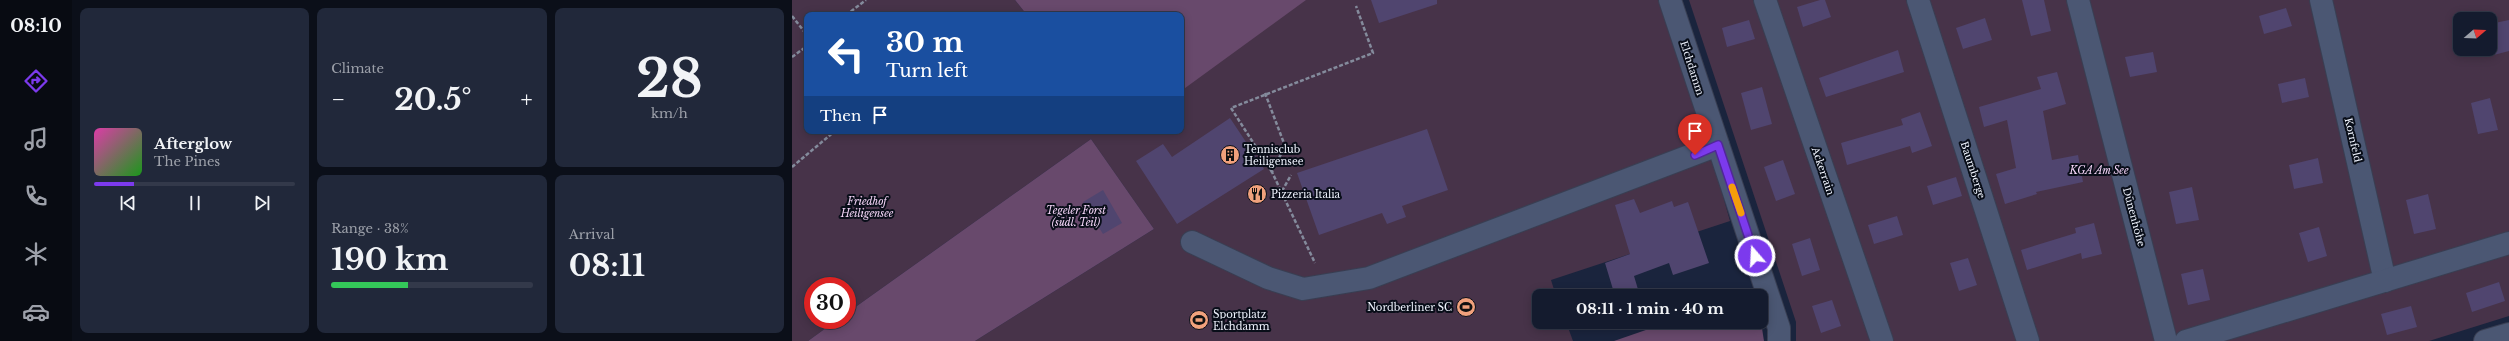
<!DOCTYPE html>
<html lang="en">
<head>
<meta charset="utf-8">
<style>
	:root { --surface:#141b2e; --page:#21283a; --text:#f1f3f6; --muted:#9da1aa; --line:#33394a; --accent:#7c3aed }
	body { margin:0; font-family:"Libre Baskerville",serif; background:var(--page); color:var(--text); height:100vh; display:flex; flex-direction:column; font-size:15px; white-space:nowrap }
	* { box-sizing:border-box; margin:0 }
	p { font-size:13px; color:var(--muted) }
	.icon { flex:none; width:22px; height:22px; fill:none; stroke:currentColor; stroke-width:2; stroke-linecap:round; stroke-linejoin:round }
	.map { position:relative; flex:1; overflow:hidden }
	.details { display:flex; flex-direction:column; gap:8px; padding:8px; background:#0b0f19; width:720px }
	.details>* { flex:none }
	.hud { position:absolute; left:12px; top:12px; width:380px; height:122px; border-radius:8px; box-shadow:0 2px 10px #0003,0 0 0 1px var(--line); background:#1a4fa0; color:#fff; overflow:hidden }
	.needle { width:26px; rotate:71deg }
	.controls { position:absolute; left:1661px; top:12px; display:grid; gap:8px }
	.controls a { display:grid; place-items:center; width:44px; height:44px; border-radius:8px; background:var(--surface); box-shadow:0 2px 10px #0003,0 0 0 1px var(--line); font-size:20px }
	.speed { position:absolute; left:12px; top:277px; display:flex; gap:8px; font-size:20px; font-weight:700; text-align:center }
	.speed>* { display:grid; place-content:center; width:52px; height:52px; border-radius:50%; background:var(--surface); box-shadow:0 2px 10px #0003,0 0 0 1px var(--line); line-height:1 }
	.speed .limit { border:6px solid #d22; background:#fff; color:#111 }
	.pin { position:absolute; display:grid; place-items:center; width:34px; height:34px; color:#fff; margin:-41px -17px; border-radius:50% 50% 50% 0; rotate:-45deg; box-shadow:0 0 4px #0007 }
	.pin .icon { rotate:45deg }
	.me { position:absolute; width:44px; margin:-22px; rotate:341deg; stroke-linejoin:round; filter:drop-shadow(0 0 3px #0008) }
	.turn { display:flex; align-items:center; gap:14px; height:84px; padding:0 16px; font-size:18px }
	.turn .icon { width:52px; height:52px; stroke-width:2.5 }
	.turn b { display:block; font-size:28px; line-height:34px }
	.then { display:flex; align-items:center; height:38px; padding:0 16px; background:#0003; gap:8px; font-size:15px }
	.big { font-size:30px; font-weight:700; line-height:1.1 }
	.details .tile { flex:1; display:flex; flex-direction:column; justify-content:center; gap:6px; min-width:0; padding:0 14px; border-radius:8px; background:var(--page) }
	.details .dial { align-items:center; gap:0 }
	.dial b { font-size:52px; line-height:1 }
	.song { display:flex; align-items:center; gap:12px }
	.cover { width:48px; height:48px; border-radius:6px; background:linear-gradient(135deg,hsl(320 70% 55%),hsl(120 70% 35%)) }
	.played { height:4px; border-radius:2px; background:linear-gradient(90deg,var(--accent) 20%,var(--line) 20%) }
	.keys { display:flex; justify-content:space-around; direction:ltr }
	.heat { display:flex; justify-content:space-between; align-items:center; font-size:22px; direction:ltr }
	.charge { height:6px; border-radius:3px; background:linear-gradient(90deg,#34c759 38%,var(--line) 0) }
	.details .tiles { flex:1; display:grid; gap:8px; grid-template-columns:repeat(3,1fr) }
	.tile:first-child { grid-row:span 2 }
	.trip { position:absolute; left:740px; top:289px; width:236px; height:40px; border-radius:8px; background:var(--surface); box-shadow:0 2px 10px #0003,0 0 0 1px var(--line); font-weight:700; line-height:40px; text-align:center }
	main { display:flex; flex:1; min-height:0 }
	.tabs { display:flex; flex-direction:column; width:72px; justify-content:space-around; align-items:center; background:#080b12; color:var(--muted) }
	.tabs .icon { width:28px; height:28px }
	.tabs .current { color:var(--accent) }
	.tabs b { font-size:18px; color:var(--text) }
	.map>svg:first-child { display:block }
	.green { fill:#473349; fill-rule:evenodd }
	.forest { fill:#68496c }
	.building { fill:#50456f }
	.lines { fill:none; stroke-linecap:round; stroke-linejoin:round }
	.minor-casing { stroke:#393f53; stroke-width:24 }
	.path { stroke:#848b9c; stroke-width:2.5; stroke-dasharray:4 2; stroke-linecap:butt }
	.minor { stroke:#4b5773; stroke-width:22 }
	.route-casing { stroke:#51269a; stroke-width:10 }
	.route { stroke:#7c3aed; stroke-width:7 }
	.slow { stroke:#f59e0b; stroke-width:7 }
	.labels { text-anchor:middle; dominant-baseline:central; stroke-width:4; stroke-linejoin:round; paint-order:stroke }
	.street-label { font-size:10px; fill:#eff3fd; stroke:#090e19 }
	.poi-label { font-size:10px; fill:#eff3fd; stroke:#090e19; text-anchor:start }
	.park-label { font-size:10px; font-style:italic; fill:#f7d7fa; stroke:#090e19 }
</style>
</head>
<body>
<main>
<nav class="tabs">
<b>08:10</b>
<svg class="icon current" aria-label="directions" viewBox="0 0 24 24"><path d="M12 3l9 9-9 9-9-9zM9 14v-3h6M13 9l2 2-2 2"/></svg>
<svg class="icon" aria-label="music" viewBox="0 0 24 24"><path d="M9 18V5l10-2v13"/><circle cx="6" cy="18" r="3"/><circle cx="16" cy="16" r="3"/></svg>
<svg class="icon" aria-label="phone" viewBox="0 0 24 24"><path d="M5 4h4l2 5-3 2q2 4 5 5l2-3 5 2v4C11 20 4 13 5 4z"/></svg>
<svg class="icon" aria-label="climate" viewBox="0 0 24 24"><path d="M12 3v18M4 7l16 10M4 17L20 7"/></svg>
<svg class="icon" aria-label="car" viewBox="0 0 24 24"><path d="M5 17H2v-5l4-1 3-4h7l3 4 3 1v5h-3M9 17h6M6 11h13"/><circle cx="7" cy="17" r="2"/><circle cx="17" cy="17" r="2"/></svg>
</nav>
<section class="details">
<div class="tiles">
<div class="tile">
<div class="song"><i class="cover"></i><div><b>Afterglow</b><p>The Pines</p></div></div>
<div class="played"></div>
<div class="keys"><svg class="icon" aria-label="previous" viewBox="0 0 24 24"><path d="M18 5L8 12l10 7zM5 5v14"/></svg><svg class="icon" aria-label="pause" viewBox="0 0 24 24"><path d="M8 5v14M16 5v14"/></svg><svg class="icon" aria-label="next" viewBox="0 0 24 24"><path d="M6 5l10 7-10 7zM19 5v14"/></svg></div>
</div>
<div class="tile"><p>Climate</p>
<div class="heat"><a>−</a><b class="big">20.5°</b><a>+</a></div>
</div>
<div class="tile dial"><b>28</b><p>km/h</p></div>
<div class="tile"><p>Range · 38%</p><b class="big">190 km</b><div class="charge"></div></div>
<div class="tile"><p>Arrival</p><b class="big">08:11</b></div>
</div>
</section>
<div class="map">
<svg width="1717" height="341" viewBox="0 0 1717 341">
	<rect width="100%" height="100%" fill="#1a243d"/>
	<g class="green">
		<polygon points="0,0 223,0 235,15 15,15 15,131 389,131 389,83 507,0 868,0 918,150 938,221 759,280 764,296 747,296 747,322 774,322 781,341 183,341 362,229 299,139 55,313 55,286 21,286 21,320 45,320 16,341 0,341"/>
		<path d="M897 0H1717V316L1637 341H1004V322ZM1668 19H1698V49H1668Z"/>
	</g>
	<g class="forest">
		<polygon points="223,0 514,0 389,91 389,15 235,15"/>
		<polygon points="299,139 362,229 183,341 16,341 45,320 55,320 55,313"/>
		<polygon points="877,322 969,322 972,341 822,341"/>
	</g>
	<g class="building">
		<polygon points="579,0 645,0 645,4 587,23"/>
		<polygon points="1028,0 1033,0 1039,17 1011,27 1005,7"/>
		<polygon points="1230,0 1252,0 1259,31 1239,36"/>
		<polygon points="1494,8 1500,26 1472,34 1467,16"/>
		<polygon points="1193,18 1200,40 1171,49 1164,28"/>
		<polygon points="957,20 963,39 935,47 930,28"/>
		<polygon points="1717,20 1717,51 1698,56 1698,24"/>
		<polygon points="1106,50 1112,72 1034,97 1027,78"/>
		<polygon points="1361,52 1365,72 1338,77 1333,57"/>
		<polygon points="1265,72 1274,104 1251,111 1260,160 1286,155 1291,182 1244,192 1245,194 1213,204 1204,174 1224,168 1215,120 1192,127 1187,107 1249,89 1245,77"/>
		<polygon points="1513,78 1517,97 1490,103 1486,84"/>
		<polygon points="970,87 980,124 959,130 949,93"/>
		<polygon points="1698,98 1706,130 1686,134 1679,103"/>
		<polygon points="1128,112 1140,146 1120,153 1118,146 1055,165 1049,143 1111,125 1109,119"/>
		<polygon points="438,118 472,169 385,224 344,161 371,144 380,157"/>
		<polygon points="635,129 656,190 610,206 614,217 595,224 590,213 527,235 505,173"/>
		<polygon points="1526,158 1531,183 1502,189 1497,165"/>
		<polygon points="991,160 1003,194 984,201 972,167"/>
		<polygon points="1164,177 1170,196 1141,205 1135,186"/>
		<polygon points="1400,187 1407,220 1384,224 1377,192"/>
		<polygon points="311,190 330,223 311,234 291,202"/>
		<polygon points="1636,194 1644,229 1622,234 1614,200"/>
		<polygon points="842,199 848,213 880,201 882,207 896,202 917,263 881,275 877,263 842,276 848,296 823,296 813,263 838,254 823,205"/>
		<polygon points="1105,216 1111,235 1082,244 1076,225"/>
		<polygon points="1302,223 1310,254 1290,259 1289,253 1235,270 1229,250 1284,233 1283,228"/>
		<polygon points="1527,227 1535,256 1516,262 1507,233"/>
		<polygon points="1018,238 1028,270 1010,276 1000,244"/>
		<polygon points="1176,258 1185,285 1167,291 1158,263"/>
		<polygon points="1411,269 1418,300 1396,305 1389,274"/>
		<polygon points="1707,282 1713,301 1680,312 1674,293"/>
		<polygon points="1040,300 1049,326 1029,333 1020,306"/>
		<polygon points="1619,306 1625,327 1595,335 1589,314"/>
	</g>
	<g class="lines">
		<defs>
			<g id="minor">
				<polyline points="878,0 987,328 987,341"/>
				<polyline points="973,0 1090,341"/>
				<polyline points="1126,0 1236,341"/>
				<polyline points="1286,0 1374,341"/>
				<polyline points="1529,0 1593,281"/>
				<polyline points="400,242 476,278 511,289 577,278 926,145"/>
				<polyline points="1394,341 1717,243"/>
				<polyline points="1693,341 1717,334"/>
			</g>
		</defs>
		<use href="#minor" class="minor-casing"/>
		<g class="path">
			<polyline points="54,15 74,0"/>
			<polyline points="0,16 15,35"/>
			<polyline points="0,57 15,46"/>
			<polyline points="473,93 493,146 480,172 523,263"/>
			<polyline points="0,167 43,131"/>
			<polyline points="480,172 439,108 581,53 564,6"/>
			<polyline points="490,191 499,175"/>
		</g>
		<use href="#minor" class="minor"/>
	</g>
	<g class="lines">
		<defs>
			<polyline id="route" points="903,155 926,145 963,256"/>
		</defs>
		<use href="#route" class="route-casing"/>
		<use href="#route" class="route"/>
		<polyline class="slow" points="940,187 949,213"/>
	</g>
	<defs>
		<symbol id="building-disc" viewBox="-11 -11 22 22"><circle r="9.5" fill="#f1a17c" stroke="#090e19"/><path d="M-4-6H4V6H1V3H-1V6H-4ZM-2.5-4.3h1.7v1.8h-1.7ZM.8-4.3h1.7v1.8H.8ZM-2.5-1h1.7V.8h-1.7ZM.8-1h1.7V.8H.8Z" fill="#111"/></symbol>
		<symbol id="restaurant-disc" viewBox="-11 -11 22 22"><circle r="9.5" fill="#f1a17c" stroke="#090e19"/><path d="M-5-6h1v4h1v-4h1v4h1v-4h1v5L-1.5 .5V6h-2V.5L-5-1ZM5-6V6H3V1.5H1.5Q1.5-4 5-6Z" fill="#111"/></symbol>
		<symbol id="stadium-disc" viewBox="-11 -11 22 22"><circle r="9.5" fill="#f1a17c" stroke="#090e19"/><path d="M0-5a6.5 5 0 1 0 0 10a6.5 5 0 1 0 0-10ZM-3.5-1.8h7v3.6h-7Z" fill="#111"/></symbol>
	</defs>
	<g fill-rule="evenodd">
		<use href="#building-disc" x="427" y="144" width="22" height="22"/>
		<use href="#restaurant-disc" x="454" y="183" width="22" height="22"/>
		<use href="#stadium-disc" x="663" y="296" width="22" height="22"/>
		<use href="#stadium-disc" x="396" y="309" width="22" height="22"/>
	</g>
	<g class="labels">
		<g class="street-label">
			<text transform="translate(900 68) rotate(72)">Elchdamm</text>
			<text transform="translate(1561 140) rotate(77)">Kornfeld</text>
			<text transform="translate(1181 170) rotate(72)">Baumberge</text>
			<text transform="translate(1031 171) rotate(71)">Ackerrain</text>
			<text transform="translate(1342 217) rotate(75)">Dünenhöhe</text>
		</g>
		<g class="poi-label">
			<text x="452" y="149">Tennisclub<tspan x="452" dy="12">Heiligensee</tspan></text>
			<text x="479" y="194">Pizzeria Italia</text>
			<text x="660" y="307" text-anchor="end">Nordberliner SC</text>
			<text x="421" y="314">Sportplatz<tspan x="421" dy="12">Elchdamm</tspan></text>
		</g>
		<g class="park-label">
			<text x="1307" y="170">KGA Am See</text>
			<text x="75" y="201">Friedhof<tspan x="75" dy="12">Heiligensee</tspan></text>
			<text x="284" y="210">Tegeler Forst<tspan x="284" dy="12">(südl. Teil)</tspan></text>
		</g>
	</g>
</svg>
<div class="controls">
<a><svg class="needle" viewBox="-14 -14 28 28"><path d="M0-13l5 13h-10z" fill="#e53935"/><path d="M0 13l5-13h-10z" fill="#9da1aa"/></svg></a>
</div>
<div class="speed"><div class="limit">30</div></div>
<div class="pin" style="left:903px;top:155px;background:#d93025"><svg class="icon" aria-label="arrive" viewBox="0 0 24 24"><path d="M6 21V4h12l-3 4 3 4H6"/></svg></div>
<svg class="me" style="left:963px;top:256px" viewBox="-20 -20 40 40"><circle r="17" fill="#7c3aed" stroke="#fff" stroke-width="3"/><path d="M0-11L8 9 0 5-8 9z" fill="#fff"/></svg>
<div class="trip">08:11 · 1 min · 40 m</div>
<div class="hud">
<div class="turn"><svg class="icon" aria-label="left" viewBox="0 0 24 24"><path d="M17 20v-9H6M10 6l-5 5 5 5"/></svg><div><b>30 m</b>Turn left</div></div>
<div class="then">Then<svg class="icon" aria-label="arrive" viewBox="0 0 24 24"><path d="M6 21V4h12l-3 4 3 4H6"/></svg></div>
</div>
</div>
</main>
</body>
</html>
